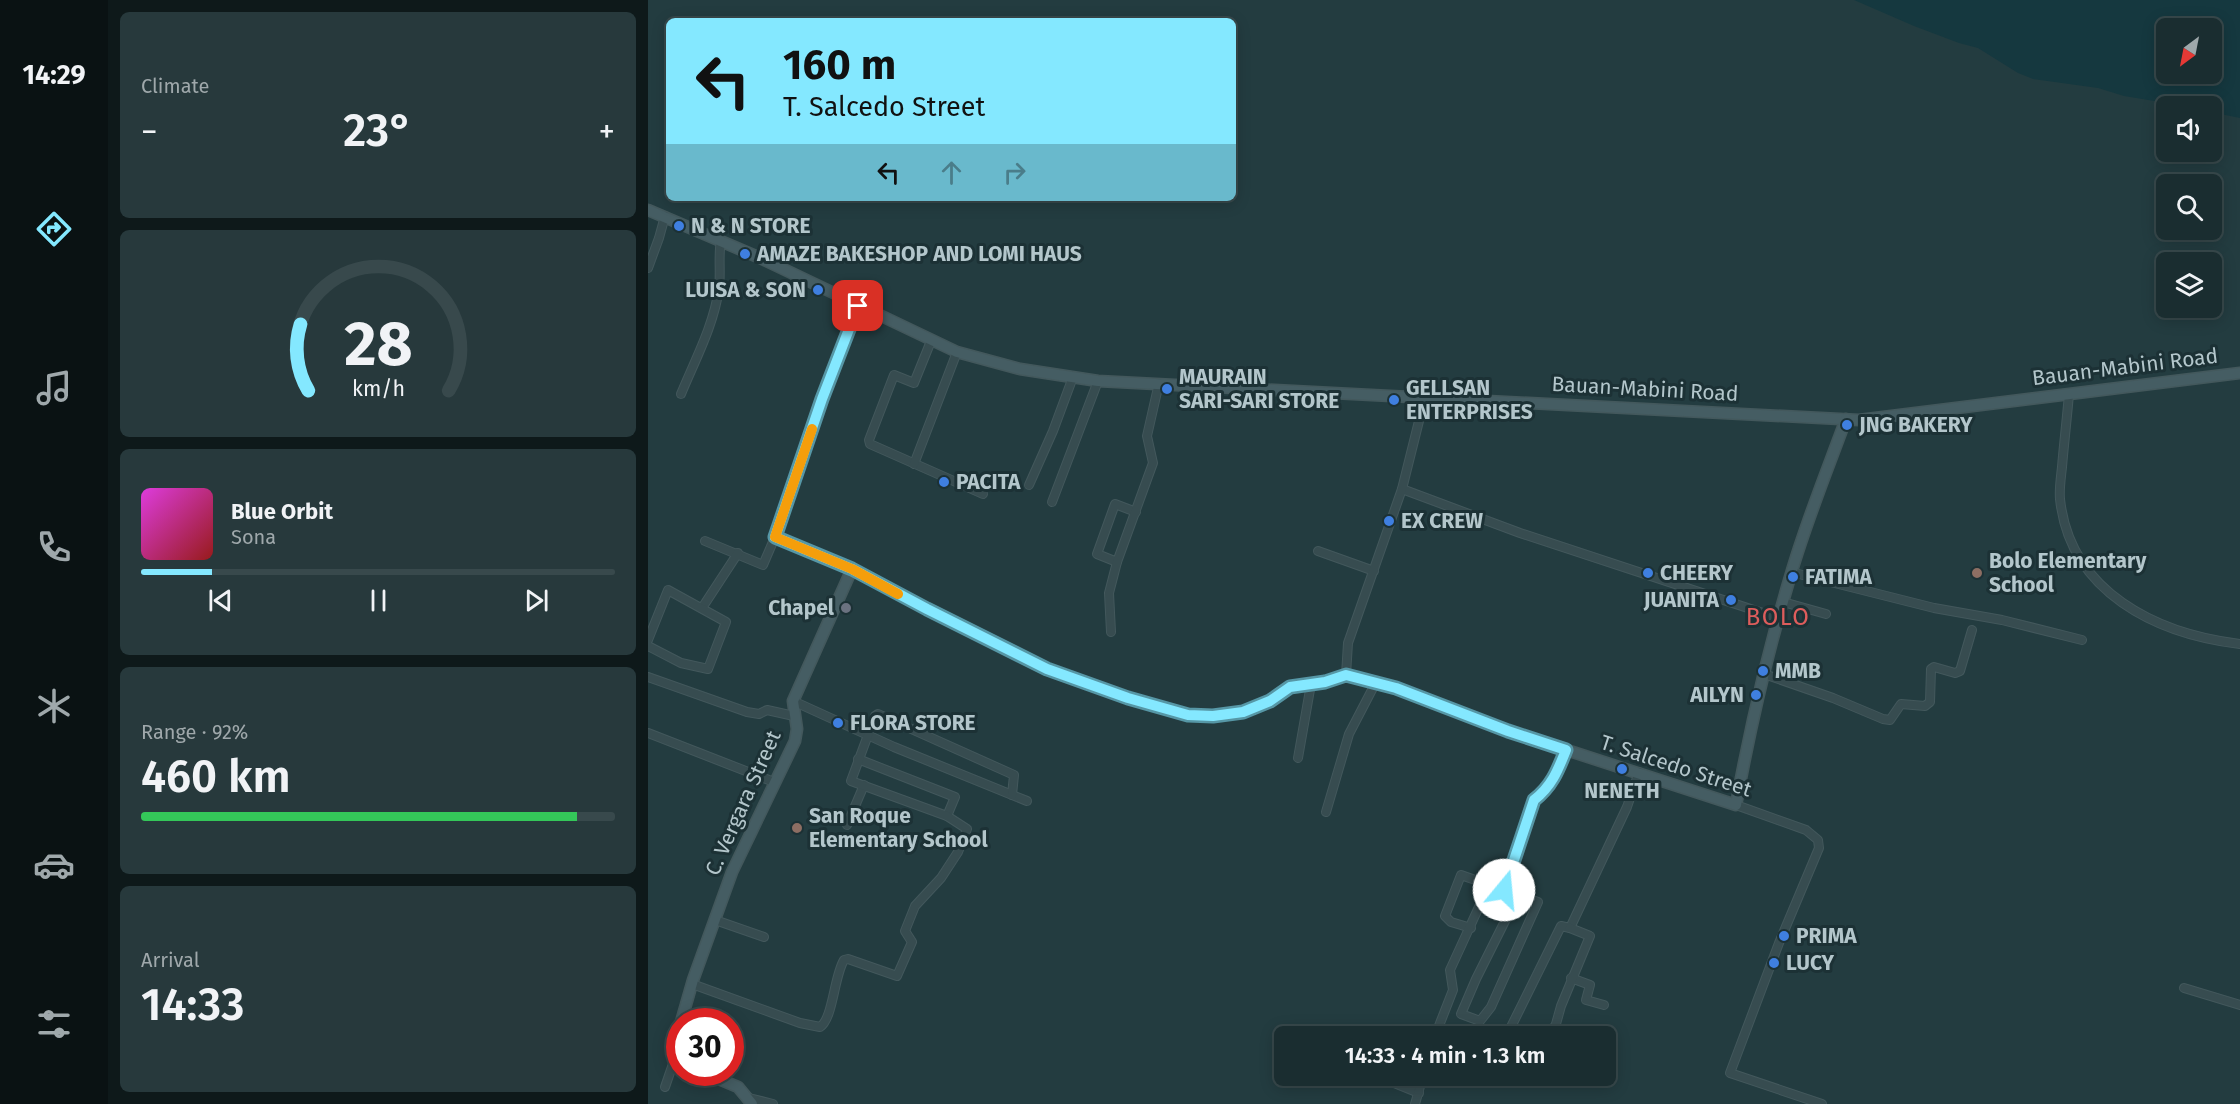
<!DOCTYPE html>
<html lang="en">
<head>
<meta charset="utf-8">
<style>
	:root { --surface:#1a2d30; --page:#27393c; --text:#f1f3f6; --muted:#9fa8ab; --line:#38494c; --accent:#84e8ff }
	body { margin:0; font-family:"Fira Sans",sans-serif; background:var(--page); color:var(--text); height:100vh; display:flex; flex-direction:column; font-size:22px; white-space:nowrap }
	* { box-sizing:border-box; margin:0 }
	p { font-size:20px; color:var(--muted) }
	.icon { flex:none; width:33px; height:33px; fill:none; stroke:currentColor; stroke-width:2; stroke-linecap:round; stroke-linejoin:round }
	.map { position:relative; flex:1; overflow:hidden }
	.side { display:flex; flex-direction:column; gap:12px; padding:12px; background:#0e191a; width:540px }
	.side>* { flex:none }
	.top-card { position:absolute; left:18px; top:18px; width:570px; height:183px; border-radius:9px; box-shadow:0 3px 15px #0003,0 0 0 2px var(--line); background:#84e8ff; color:#111; overflow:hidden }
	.needle { width:39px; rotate:212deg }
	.buttons { position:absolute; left:1508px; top:18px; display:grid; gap:12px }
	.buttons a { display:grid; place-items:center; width:66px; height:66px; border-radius:9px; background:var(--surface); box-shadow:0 3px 15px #0003,0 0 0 2px var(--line); font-size:30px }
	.speed { position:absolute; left:18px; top:1008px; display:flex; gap:12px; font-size:30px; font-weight:700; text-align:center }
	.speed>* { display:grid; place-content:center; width:78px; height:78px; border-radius:50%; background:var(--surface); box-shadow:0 3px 15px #0003,0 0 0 2px var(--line); line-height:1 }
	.speed .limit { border:9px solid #d22; background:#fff; color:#111 }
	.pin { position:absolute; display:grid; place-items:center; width:51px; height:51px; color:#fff; margin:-26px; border-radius:12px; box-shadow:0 3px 9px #0006 }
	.me { position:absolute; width:66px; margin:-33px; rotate:17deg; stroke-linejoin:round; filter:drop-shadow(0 0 4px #0008) }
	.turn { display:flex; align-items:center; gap:21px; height:126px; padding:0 18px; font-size:27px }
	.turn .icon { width:78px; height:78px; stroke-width:2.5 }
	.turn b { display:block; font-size:42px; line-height:51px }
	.lanes { display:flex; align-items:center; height:57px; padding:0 18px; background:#0003; justify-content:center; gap:30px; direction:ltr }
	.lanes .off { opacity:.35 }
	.big { font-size:45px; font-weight:600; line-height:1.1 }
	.side .widget { flex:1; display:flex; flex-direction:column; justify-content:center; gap:9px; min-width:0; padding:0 21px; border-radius:9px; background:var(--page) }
	.side .dial { align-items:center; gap:0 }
	.dial svg { height:156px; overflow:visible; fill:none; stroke:var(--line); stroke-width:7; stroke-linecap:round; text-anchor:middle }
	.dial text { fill:var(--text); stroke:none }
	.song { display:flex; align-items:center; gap:18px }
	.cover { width:72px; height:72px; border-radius:9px; background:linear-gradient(135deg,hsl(300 70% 55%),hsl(0 70% 35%)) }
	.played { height:6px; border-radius:3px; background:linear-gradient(90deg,var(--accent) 15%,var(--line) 15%) }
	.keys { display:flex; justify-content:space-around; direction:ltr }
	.heat { display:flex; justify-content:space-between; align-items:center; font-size:33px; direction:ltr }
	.charge { height:9px; border-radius:4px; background:linear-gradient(90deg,#34c759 92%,var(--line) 0) }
	.trip { position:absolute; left:626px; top:1026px; width:342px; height:60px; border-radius:9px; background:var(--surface); box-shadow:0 3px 15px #0003,0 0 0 2px var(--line); font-weight:600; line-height:60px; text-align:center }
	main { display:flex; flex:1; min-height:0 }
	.menu { display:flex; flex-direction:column; width:108px; justify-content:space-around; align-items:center; background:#0a1213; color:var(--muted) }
	.menu .icon { width:42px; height:42px }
	.menu .on { color:var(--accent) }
	.menu b { font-size:27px; color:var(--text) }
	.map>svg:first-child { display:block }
	.water { fill:#15383f; fill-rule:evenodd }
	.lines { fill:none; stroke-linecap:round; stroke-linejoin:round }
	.street-casing { stroke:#43585c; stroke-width:10 }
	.secondary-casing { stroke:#43585c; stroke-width:13 }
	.street { stroke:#374c50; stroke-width:8 }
	.secondary { stroke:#455d63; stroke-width:10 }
	.route-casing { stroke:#5697a6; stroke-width:15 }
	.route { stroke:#84e8ff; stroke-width:10 }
	.slow { stroke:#f59e0b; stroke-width:10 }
	.shop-dot { fill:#3f7fe0; stroke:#1c3135; stroke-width:2 }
	.education-dot { fill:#8d6e63; stroke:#1c3135; stroke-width:2 }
	.worship-dot { fill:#6b7280; stroke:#1c3135; stroke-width:2 }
	.labels { text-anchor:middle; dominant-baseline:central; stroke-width:6; stroke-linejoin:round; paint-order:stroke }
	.poi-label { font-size:21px; font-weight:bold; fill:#b3c6cb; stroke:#1c3135; text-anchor:start }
	.street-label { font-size:21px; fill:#b3c6cb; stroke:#1c3135 }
	.quarter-label { font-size:24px; letter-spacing:1.5px; fill:#dd5d5c; stroke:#1c3135 }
</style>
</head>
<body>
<main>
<nav class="menu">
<b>14:29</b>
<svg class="icon on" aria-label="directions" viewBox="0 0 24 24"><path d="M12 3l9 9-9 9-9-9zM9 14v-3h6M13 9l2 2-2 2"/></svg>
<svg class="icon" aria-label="music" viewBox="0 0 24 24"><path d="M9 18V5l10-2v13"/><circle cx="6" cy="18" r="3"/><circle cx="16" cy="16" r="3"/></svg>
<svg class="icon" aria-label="phone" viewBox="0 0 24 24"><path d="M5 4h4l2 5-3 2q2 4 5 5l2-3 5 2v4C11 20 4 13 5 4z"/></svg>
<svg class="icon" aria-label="climate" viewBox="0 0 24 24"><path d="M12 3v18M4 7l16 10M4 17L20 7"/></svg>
<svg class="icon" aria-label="car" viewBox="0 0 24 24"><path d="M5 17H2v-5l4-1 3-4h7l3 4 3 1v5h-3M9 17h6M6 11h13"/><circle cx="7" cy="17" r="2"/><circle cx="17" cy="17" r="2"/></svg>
<svg class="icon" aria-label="filters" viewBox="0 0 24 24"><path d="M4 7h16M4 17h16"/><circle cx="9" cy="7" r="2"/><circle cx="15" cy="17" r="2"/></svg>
</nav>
<section class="side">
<div class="widget"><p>Climate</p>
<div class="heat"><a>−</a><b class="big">23°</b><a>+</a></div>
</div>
<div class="widget dial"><svg viewBox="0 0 100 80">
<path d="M14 69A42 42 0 1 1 86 69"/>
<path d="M14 69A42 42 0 0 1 10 35" stroke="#84e8ff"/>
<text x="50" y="56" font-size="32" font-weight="700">28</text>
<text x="50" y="72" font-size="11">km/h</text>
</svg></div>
<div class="widget">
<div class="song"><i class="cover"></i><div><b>Blue Orbit</b><p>Sona</p></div></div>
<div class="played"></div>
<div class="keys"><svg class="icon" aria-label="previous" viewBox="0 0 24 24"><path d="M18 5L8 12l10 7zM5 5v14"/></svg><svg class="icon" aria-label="pause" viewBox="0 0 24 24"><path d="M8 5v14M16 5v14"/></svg><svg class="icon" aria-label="next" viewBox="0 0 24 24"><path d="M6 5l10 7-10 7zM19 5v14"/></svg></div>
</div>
<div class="widget"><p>Range · 92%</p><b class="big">460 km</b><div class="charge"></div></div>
<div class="widget"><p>Arrival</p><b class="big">14:33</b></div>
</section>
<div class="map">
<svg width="1592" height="1104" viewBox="0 0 1592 1104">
	<rect width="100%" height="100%" fill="#233c40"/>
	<path class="water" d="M1206 0H1592V118L1563 112V106H1537L1476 96 1450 88 1385 79 1370 73 1330 48 1311 43 1266 26ZM1518 28H1563V74H1518Z"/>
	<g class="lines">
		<defs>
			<g id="street">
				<polyline points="0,268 11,238 17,216"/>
				<polyline points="283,341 266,383 246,375 221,440 222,444 335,494"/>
				<path d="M33 394C47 360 66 325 71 288 73 272 70 256 73 240"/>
				<path d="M1421 394C1419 418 1416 443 1414 467 1413 477 1411 489 1412 499 1422 592 1508 634 1592 644"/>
				<polyline points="266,464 309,352"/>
				<polyline points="381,485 405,431 425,377"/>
				<polyline points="754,489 872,533 1130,618"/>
				<polyline points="404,502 450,381"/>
				<polyline points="57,541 115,565 127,537"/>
				<polyline points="670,551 726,571"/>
				<polyline points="469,562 449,554 467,504 488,512"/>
				<polyline points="1143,572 1286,608 1354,620 1434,640"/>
				<polyline points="1135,602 1178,614"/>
				<polyline points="54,608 90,553"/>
				<polyline points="463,632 461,593 469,562 505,463 499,436 511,383"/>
				<polyline points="0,640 20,590 78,622 60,669 33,663 0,646"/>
				<polyline points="1116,674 1185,698 1235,719 1242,720 1253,704 1277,706 1282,702 1283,669 1286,667 1307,673 1312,671 1324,630"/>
				<polyline points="698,675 700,643 754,489 777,397"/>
				<polyline points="0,677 99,712 111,714 119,710 146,716"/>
				<polyline points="145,701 246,747 379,801"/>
				<polyline points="0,733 126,782"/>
				<polyline points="650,758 663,684"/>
				<polyline points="210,759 307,797 299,816"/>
				<polyline points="1088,805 1158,830 1170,840 1171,848 1131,943 1082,1073 1174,1104"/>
				<polyline points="678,812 701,734 727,684"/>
				<polyline points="199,825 216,785"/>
				<path d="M856 890 886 800C904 786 910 770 918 750"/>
				<polyline points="67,920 116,937"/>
				<polyline points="823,928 803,922 797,916 813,875 890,902 843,1007 832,1021 813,1014 828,979 870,895"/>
				<polyline points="923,978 942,985 938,1000 956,1005"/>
				<path d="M44 984 152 1023 172 1027C185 1019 186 976 196 960L200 959 249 976 264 942 257 931 267 906 293 878 310 852 319 829 299 816 203 781 227 716 230 714 366 775 364 795"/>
				<polyline points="1536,988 1592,1005"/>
				<polyline points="787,1036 805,990 802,970 841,885"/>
				<polyline points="874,1036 861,1031 913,926 922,928 979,807 991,772"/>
				<polyline points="901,1036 908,1024 913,1006 942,936 922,928"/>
				<polyline points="729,1076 771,1093"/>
				<polyline points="17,1087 26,1061"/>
				<polyline points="101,1098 125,1104"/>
				<polyline points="767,1104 775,1076"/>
			</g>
			<g id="secondary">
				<polyline points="0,210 110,257 309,352 372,369 450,381 1211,420 1592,373"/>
				<path d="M210 306 174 399 127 537 204 569 279 609 399 669 480 698 540 715 565 716 595 712 622 701 642 687 677 682 698 675 748 688 860 731 1088 805C1102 728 1120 650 1143 574 1158 522 1179 471 1198 419"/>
				<polyline points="33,1022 45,980 84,872 147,741 149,729 145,701 204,569"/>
				<polyline points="32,1026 25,1047 26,1061 32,1064"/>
				<polyline points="54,1072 90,1087 104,1104"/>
			</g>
		</defs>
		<use href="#street" class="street-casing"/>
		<use href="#secondary" class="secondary-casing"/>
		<use href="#street" class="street"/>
		<use href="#secondary" class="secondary"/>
	</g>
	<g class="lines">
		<defs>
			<path id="route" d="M210 306 174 399 127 537 204 569 279 609 399 669 480 698 540 715 565 716 595 712 622 701 642 687 677 682 698 675 748 688 860 731 918 750C910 770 904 786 886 800L856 890"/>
		</defs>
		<use href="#route" class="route-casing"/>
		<use href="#route" class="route"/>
		<polyline class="slow" points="164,429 127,537 204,569 250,594"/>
	</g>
	<g class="shop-dot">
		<circle cx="31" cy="226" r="6"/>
		<circle cx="97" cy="254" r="6"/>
		<circle cx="170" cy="290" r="6"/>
		<circle cx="519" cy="389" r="6"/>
		<circle cx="746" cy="400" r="6"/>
		<circle cx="1199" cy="425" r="6"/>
		<circle cx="296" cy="482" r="6"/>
		<circle cx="741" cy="521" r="6"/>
		<circle cx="1000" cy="573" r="6"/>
		<circle cx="1145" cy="577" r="6"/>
		<circle cx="1083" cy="600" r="6"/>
		<circle cx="1115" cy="671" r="6"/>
		<circle cx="1108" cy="695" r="6"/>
		<circle cx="190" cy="723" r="6"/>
		<circle cx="974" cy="769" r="6"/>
		<circle cx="1136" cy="936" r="6"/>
		<circle cx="1126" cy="963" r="6"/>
	</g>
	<g class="education-dot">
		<circle cx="1329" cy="573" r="6"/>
		<circle cx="149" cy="828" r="6"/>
	</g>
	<circle class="worship-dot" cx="198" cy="608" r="6"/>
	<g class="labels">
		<g class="poi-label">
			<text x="43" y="226">N &amp; N STORE</text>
			<text x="109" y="254">AMAZE BAKESHOP AND LOMI HAUS</text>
			<text x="158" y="290" text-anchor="end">LUISA &amp; SON</text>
			<text x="531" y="377">MAURAIN<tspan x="531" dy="24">SARI-SARI STORE</tspan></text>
			<text x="758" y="388">GELLSAN<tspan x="758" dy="24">ENTERPRISES</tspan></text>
			<text x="1211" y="425">JNG BAKERY</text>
			<text x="308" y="482">PACITA</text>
			<text x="753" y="521">EX CREW</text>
			<text x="1341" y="561">Bolo Elementary<tspan x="1341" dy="24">School</tspan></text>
			<text x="1012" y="573">CHEERY</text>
			<text x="1157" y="577">FATIMA</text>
			<text x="1071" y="600" text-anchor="end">JUANITA</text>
			<text x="186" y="608" text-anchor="end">Chapel</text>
			<text x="1127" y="671">MMB</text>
			<text x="1096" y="695" text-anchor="end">AILYN</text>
			<text x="202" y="723">FLORA STORE</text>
			<text x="974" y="791" text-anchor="middle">NENETH</text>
			<text x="161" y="816">San Roque<tspan x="161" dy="24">Elementary School</tspan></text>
			<text x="1148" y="936">PRIMA</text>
			<text x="1138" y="963">LUCY</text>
		</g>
		<g class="street-label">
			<text transform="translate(1477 367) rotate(-7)">Bauan-Mabini Road</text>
			<text transform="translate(997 389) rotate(3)">Bauan-Mabini Road</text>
			<text transform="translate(1028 766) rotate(18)">T. Salcedo Street</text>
			<text transform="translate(95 803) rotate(-66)">C. Vergara Street</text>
		</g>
		<g class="quarter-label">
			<text x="1130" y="617">BOLO</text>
		</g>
	</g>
</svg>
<div class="buttons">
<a><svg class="needle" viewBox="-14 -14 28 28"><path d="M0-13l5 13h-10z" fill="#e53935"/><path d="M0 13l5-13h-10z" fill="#9fa8ab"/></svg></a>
<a><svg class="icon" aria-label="sound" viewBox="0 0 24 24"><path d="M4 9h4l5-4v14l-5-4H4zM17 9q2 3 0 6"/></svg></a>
<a><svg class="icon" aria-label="search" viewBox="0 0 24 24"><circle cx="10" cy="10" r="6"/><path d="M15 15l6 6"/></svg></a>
<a><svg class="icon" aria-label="layers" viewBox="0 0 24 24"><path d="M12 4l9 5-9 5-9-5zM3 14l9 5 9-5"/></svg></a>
</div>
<div class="speed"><div class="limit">30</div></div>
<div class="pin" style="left:210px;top:306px;background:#d93025"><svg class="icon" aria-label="arrive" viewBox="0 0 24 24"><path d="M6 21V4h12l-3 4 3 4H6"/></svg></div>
<svg class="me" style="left:856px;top:890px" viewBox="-20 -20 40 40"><circle r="19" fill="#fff"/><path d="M0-13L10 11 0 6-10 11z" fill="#84e8ff"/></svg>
<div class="trip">14:33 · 4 min · 1.3 km</div>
<div class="top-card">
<div class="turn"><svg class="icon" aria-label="left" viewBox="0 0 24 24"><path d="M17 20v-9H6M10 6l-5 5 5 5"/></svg><div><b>160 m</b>T. Salcedo Street</div></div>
<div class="lanes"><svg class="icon" aria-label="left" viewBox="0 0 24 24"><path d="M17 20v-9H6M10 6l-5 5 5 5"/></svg><svg class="icon off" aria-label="ahead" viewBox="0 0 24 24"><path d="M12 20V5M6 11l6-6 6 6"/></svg><svg class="icon off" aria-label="right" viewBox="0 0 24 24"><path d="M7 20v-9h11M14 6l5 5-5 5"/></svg></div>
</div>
</div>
</main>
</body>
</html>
